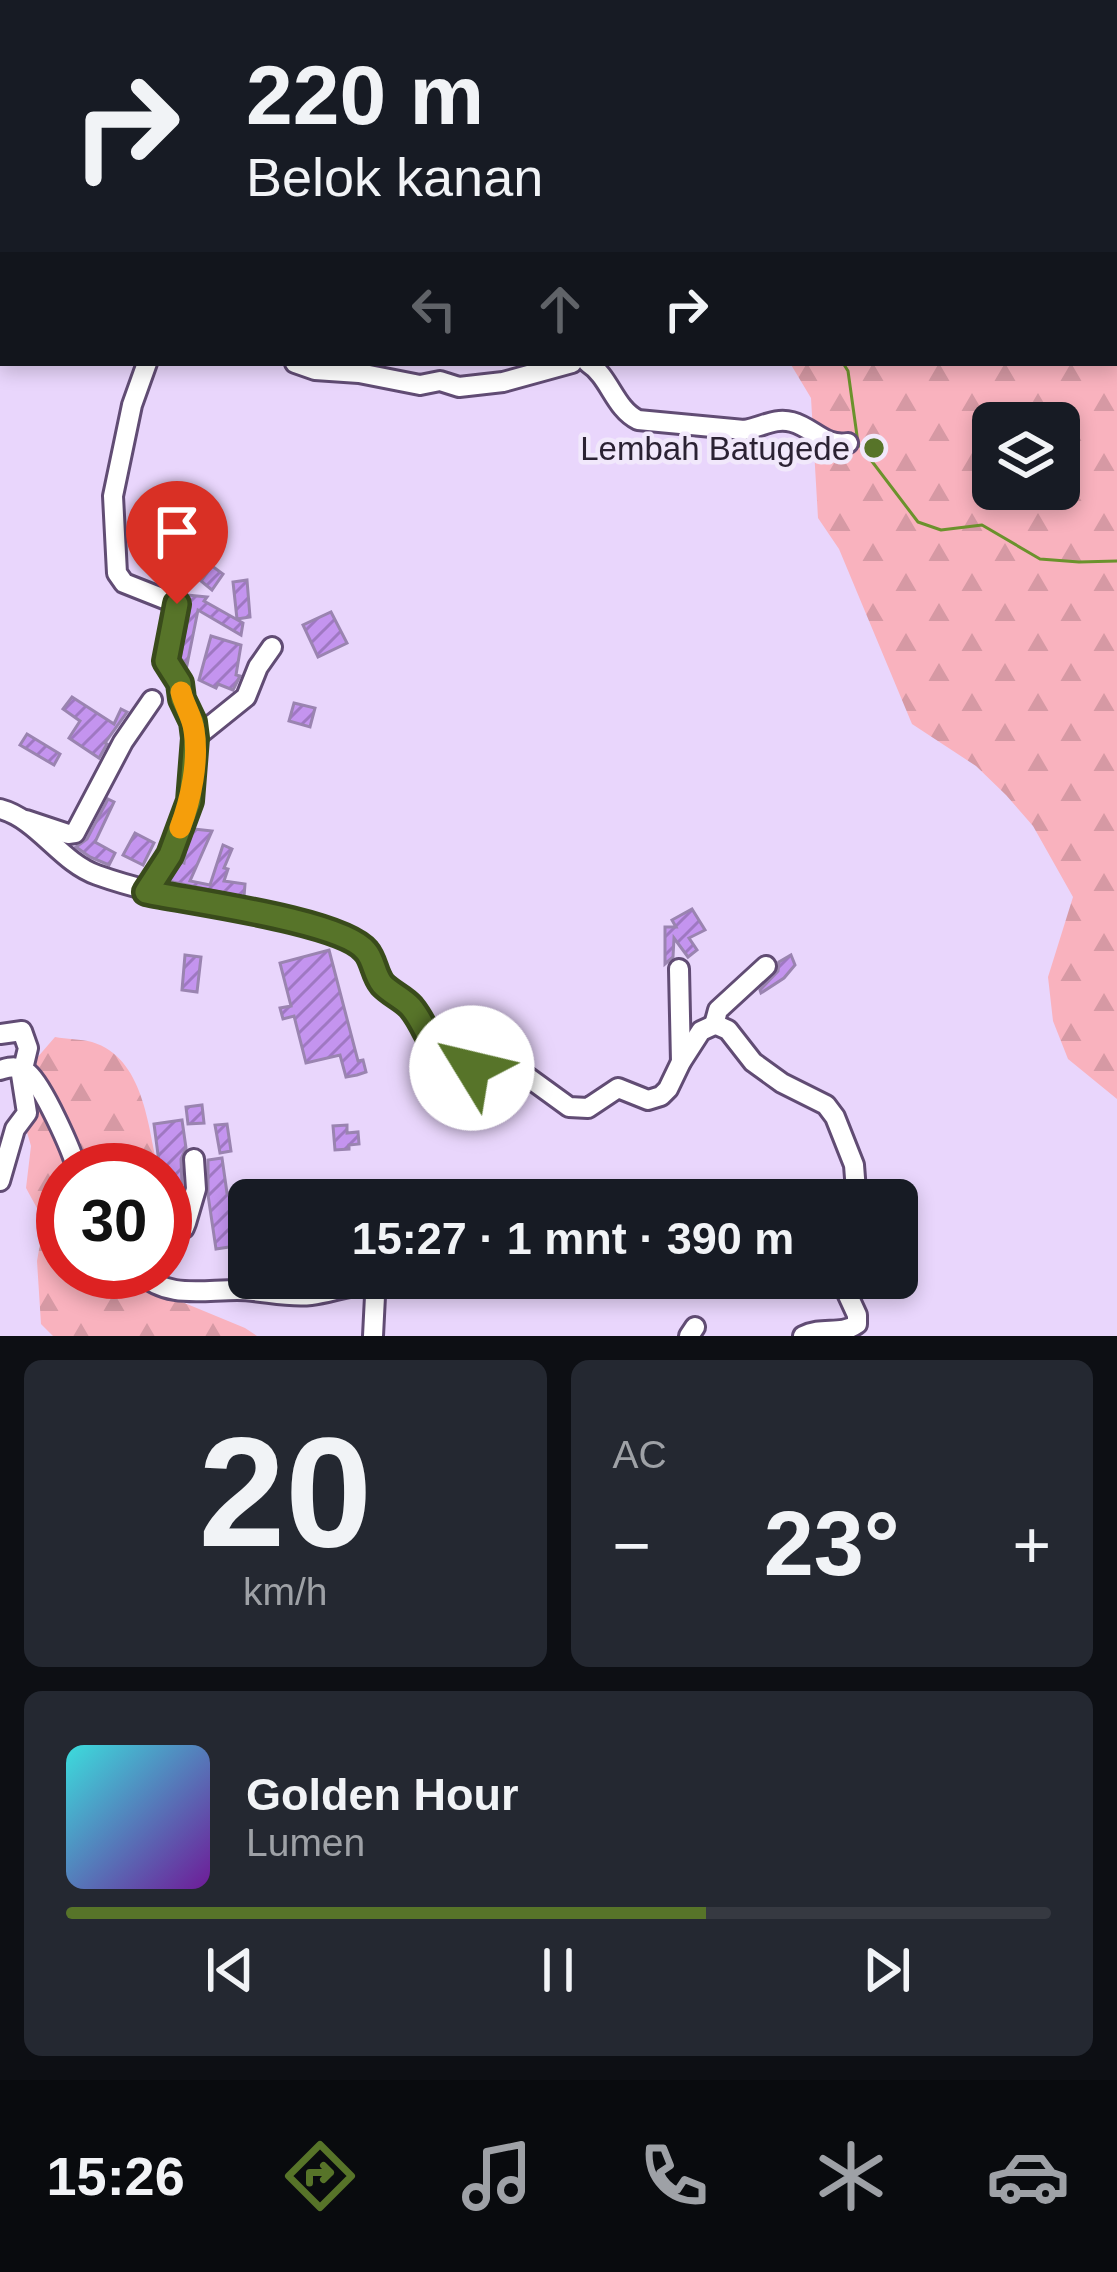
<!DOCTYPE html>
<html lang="id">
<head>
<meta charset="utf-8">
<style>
	:root { --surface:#171b24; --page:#242831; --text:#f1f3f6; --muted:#9ea1a6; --line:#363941; --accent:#577429 }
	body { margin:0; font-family:Helvetica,sans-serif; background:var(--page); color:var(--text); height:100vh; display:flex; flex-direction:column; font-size:45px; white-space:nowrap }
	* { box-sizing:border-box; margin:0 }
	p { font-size:39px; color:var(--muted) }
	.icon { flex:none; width:66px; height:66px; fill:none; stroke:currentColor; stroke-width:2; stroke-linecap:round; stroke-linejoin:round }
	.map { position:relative; height:1336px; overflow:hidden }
	.sheet { display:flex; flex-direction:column; gap:24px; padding:24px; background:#0d0f14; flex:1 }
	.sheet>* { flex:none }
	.guide { position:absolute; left:0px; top:0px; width:1119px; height:366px; box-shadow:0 6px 18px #0003; background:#171b24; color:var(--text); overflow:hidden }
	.fabs { position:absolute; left:972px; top:402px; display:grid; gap:24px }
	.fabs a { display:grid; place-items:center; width:108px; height:108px; border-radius:18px; background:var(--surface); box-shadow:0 6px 18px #0003; font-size:60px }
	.speed { position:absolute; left:36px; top:1143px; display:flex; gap:24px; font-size:60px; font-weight:700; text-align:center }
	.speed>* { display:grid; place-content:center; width:156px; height:156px; border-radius:50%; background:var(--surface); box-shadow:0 6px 18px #0003; line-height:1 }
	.speed .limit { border:18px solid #d22; background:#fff; color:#111 }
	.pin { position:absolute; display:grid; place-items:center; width:102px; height:102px; color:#fff; margin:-123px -51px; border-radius:50% 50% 50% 0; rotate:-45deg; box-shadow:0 0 12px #0007 }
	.pin .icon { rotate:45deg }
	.me { position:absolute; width:132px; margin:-66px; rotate:306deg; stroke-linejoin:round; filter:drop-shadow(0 0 9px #0008) }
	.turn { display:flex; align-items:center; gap:42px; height:252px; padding:0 48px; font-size:54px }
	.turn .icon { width:156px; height:156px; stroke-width:2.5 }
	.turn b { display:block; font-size:84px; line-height:102px }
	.lanes { display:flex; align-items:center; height:114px; padding:0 48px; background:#0003; justify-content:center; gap:60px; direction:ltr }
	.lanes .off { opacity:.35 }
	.big { font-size:90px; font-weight:600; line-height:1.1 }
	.sheet .card { flex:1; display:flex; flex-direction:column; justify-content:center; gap:18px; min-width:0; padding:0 42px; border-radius:18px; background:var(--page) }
	.sheet .dial { align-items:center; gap:0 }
	.dial b { font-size:156px; line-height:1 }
	.song { display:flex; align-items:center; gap:36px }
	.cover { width:144px; height:144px; border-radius:18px; background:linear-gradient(135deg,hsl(180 70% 55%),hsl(280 70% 35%)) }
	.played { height:12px; border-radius:6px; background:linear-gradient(90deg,var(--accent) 65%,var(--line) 65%) }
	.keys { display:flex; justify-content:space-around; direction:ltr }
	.heat { display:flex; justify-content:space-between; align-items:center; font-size:66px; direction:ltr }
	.sheet .tiles { flex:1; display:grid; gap:24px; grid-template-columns:1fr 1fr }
	.card:last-child { grid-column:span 2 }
	.trip { position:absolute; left:228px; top:1179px; width:690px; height:120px; border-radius:18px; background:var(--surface); box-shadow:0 6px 18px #0003; font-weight:600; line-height:120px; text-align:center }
	.dock { display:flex; height:192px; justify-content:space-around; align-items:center; background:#090b0e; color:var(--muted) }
	.dock .icon { width:84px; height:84px }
	.dock .selected { color:var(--accent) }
	.dock b { font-size:54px; color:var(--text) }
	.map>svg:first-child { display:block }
	.forest { fill:url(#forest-firs); fill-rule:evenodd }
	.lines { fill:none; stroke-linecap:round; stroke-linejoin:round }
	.stream { stroke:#6b922c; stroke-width:3 }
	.building { fill:url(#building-hatch); stroke:#9a84b0; stroke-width:3 }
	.minor-casing { stroke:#614c74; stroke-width:24 }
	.minor { stroke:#fff; stroke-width:18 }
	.route-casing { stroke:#394b1b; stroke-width:30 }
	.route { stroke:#577429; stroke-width:21 }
	.slow { stroke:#f59e0b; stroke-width:21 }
	.poi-dot { fill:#577429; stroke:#f1e8fb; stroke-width:4.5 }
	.labels { text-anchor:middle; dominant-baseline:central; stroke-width:9; stroke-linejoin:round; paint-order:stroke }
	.poi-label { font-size:33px; fill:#2b2233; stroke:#f1e8fb; text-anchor:end }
</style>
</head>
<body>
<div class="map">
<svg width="1117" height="1336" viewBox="0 0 1117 1336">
	<defs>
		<pattern id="forest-firs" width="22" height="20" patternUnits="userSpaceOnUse" patternTransform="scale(3)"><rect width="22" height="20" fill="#f9b2be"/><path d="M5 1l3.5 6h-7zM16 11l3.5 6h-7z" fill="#d699a4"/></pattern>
		<pattern id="building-hatch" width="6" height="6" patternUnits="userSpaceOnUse" patternTransform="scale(3)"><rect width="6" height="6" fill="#c494ef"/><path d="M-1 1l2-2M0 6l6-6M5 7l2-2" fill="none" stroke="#9f78c2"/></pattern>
	</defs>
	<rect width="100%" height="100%" fill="#e9d6fc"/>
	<g class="forest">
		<path d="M734 0H1117V1099L1068 1059 1053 1021 1048 977 1073 897 1033 826 1006 795 976 766 912 724 839 549 818 518 811 398 790 363H1116V3H736ZM993 423H1059V489H993Z"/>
		<path d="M55 1037C66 1039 81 1039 92 1042 144 1058 148 1126 158 1170H63V1272H147L170 1297 245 1328 257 1336H53L41 1324 37 1261 44 1221 26 1188 31 1146 19 1105 30 1066Z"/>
	</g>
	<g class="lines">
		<g class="stream">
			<polyline points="589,0 590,3"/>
			<polyline points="843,363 848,371 858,443 918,522 941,530 982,525 1040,559 1079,562 1117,561"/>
		</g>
	</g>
	<g class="building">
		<polygon points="212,566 223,574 212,590 201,581"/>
		<polygon points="247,580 250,617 237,619 233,582"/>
		<polygon points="187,595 207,597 204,601 243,623 241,635 198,610 187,665 180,658 190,607"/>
		<polygon points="331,612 347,643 318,657 303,625"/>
		<polygon points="211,636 241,645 236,675 240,676 233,690 218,684 216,688 199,680"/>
		<polygon points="72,697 114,724 121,709 127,712 105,743 107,744 99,758 69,738 80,721 63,709"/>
		<polygon points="294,703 315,708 310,727 289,721"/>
		<polygon points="27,734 60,754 54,765 20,745"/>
		<polygon points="108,799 114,802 95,842 115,853 109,865 90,857 76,847 87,839"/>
		<polygon points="194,829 212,831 190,881 210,885 223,845 232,849 224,868 228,869 224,881 245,884 244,897 168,881 181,862 184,863 186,847"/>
		<polygon points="135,833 154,843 143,865 123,855"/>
		<polygon points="692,909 705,930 689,938 697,950 688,957 674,938 673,957 665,964 665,927 676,927 672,920"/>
		<polygon points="329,950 358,1061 363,1060 366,1072 357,1075 346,1077 340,1055 306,1063 294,1016 283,1019 280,1008 291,1006 280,963"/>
		<polygon points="185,955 201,957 197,992 182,990"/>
		<polygon points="791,955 795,965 784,978 761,993 760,990 778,971 779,962"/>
		<polygon points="202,1105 204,1123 188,1124 186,1107"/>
		<polygon points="182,1120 186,1148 181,1159 182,1184 165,1187 165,1170 160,1170 154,1124"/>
		<polygon points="227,1124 231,1151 220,1153 215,1125"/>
		<polygon points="347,1125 347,1133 358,1132 359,1144 349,1145 349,1149 335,1150 333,1126"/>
		<polygon points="222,1158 227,1193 308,1182 310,1200 249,1200 249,1244 216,1249 208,1195 208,1160"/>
	</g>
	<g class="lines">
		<defs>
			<g id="minor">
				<polyline points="0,289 3,287"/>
				<polyline points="295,363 315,370 359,373 420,385 440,381 459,387 503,382 572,363"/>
				<path d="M588 363C610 377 614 408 638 420L744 430C761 428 774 417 792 422 814 428 824 447 848 443"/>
				<polyline points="195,738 246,697 258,667 272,647"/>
				<path d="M0 809C38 819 60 862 97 875 161 898 227 904 292 922 312 927 335 931 353 940 373 950 370 970 383 985 391 994 403 998 411 1008 426 1026 430 1055 454 1065 474 1072 488 1059 507 1062L569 1107 588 1108 618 1088 648 1100 661 1096 668 1089 681 1062 701 1031 714 1025 719 1026 728 1030 753 1062 782 1083 826 1105 835 1117 854 1165 856 1191 864 1200"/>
				<polyline points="26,820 68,834 75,833 123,742 152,700"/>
				<polyline points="145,892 169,855 190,801 195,738 193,721 182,699 180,683 166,661 177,604 124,583 117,573 113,496 132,405 147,363"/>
				<polyline points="679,969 681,1062"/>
				<polyline points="714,1025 718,1010 766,966"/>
				<polyline points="0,1034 22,1031 28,1048 23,1069"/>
				<path d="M0 1070C10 1067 19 1065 28 1073 43 1086 72 1150 77 1170"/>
				<polyline points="0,1181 15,1129 27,1113 20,1068"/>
				<polyline points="165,1234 184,1228 186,1223 196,1189 194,1159"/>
				<path d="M139 1272C167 1299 201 1290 237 1290 262 1290 286 1298 311 1295 330 1293 348 1285 366 1285L372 1288 375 1296 373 1336"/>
				<polyline points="689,1336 695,1327"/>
				<path d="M803 1336C823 1326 840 1336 857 1324V1315L840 1278"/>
			</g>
		</defs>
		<use href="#minor" class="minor-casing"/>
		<use href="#minor" class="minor"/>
	</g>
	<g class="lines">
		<defs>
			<path id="route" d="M177 604 166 661 180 683 182 699 193 722 195 738 190 801 170 855 146 892C188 901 343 921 366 951 374 960 374 974 382 984 390 993 403 998 411 1007 434 1035 428 1062 472 1068"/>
		</defs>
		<use href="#route" class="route-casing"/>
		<use href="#route" class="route"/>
		<path class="slow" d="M180 828C191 799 199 761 194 730 192 716 184 705 181 692"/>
	</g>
	<circle class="poi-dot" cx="874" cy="448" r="12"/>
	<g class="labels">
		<g class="poi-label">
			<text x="850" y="448">Lembah Batugede</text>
		</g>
	</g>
</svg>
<div class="fabs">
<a><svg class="icon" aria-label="layers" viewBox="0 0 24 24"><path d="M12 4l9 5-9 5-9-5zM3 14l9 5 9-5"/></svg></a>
</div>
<div class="speed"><div class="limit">30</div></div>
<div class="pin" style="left:177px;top:604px;background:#d93025"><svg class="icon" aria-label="arrive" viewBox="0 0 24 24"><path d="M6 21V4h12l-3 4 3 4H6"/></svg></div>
<svg class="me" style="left:472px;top:1068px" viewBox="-20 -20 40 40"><circle r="19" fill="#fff"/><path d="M0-13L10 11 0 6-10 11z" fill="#577429"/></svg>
<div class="trip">15:27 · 1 mnt · 390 m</div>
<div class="guide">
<div class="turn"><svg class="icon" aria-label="right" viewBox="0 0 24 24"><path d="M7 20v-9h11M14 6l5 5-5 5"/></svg><div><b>220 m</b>Belok kanan</div></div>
<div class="lanes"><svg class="icon off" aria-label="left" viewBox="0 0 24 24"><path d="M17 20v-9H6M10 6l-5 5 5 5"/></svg><svg class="icon off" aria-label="ahead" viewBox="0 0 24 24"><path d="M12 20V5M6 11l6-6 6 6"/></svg><svg class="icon" aria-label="right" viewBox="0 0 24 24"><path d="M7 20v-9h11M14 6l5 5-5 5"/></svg></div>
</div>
</div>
<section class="sheet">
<div class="tiles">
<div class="card dial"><b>20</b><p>km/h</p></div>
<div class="card"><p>AC</p>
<div class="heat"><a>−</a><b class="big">23°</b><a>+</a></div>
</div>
<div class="card">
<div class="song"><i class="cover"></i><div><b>Golden Hour</b><p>Lumen</p></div></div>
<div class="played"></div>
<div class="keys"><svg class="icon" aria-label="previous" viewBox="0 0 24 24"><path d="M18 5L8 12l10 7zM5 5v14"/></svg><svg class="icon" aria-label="pause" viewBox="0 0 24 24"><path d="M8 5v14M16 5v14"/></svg><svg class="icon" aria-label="next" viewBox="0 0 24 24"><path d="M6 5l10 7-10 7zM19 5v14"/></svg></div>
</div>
</div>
</section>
<nav class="dock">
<b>15:26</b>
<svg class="icon selected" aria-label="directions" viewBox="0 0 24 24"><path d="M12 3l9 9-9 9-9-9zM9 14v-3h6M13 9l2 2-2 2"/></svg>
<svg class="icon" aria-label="music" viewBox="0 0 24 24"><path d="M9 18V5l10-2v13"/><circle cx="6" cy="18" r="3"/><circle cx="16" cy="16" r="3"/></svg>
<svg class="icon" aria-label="phone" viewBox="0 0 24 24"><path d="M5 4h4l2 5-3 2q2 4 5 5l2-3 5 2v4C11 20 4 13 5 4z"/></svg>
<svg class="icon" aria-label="climate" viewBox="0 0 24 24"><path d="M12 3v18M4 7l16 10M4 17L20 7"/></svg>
<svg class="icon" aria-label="car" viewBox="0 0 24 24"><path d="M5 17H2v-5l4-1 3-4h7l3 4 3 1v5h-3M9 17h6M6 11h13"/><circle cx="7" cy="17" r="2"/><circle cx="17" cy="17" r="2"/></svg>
</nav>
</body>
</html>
